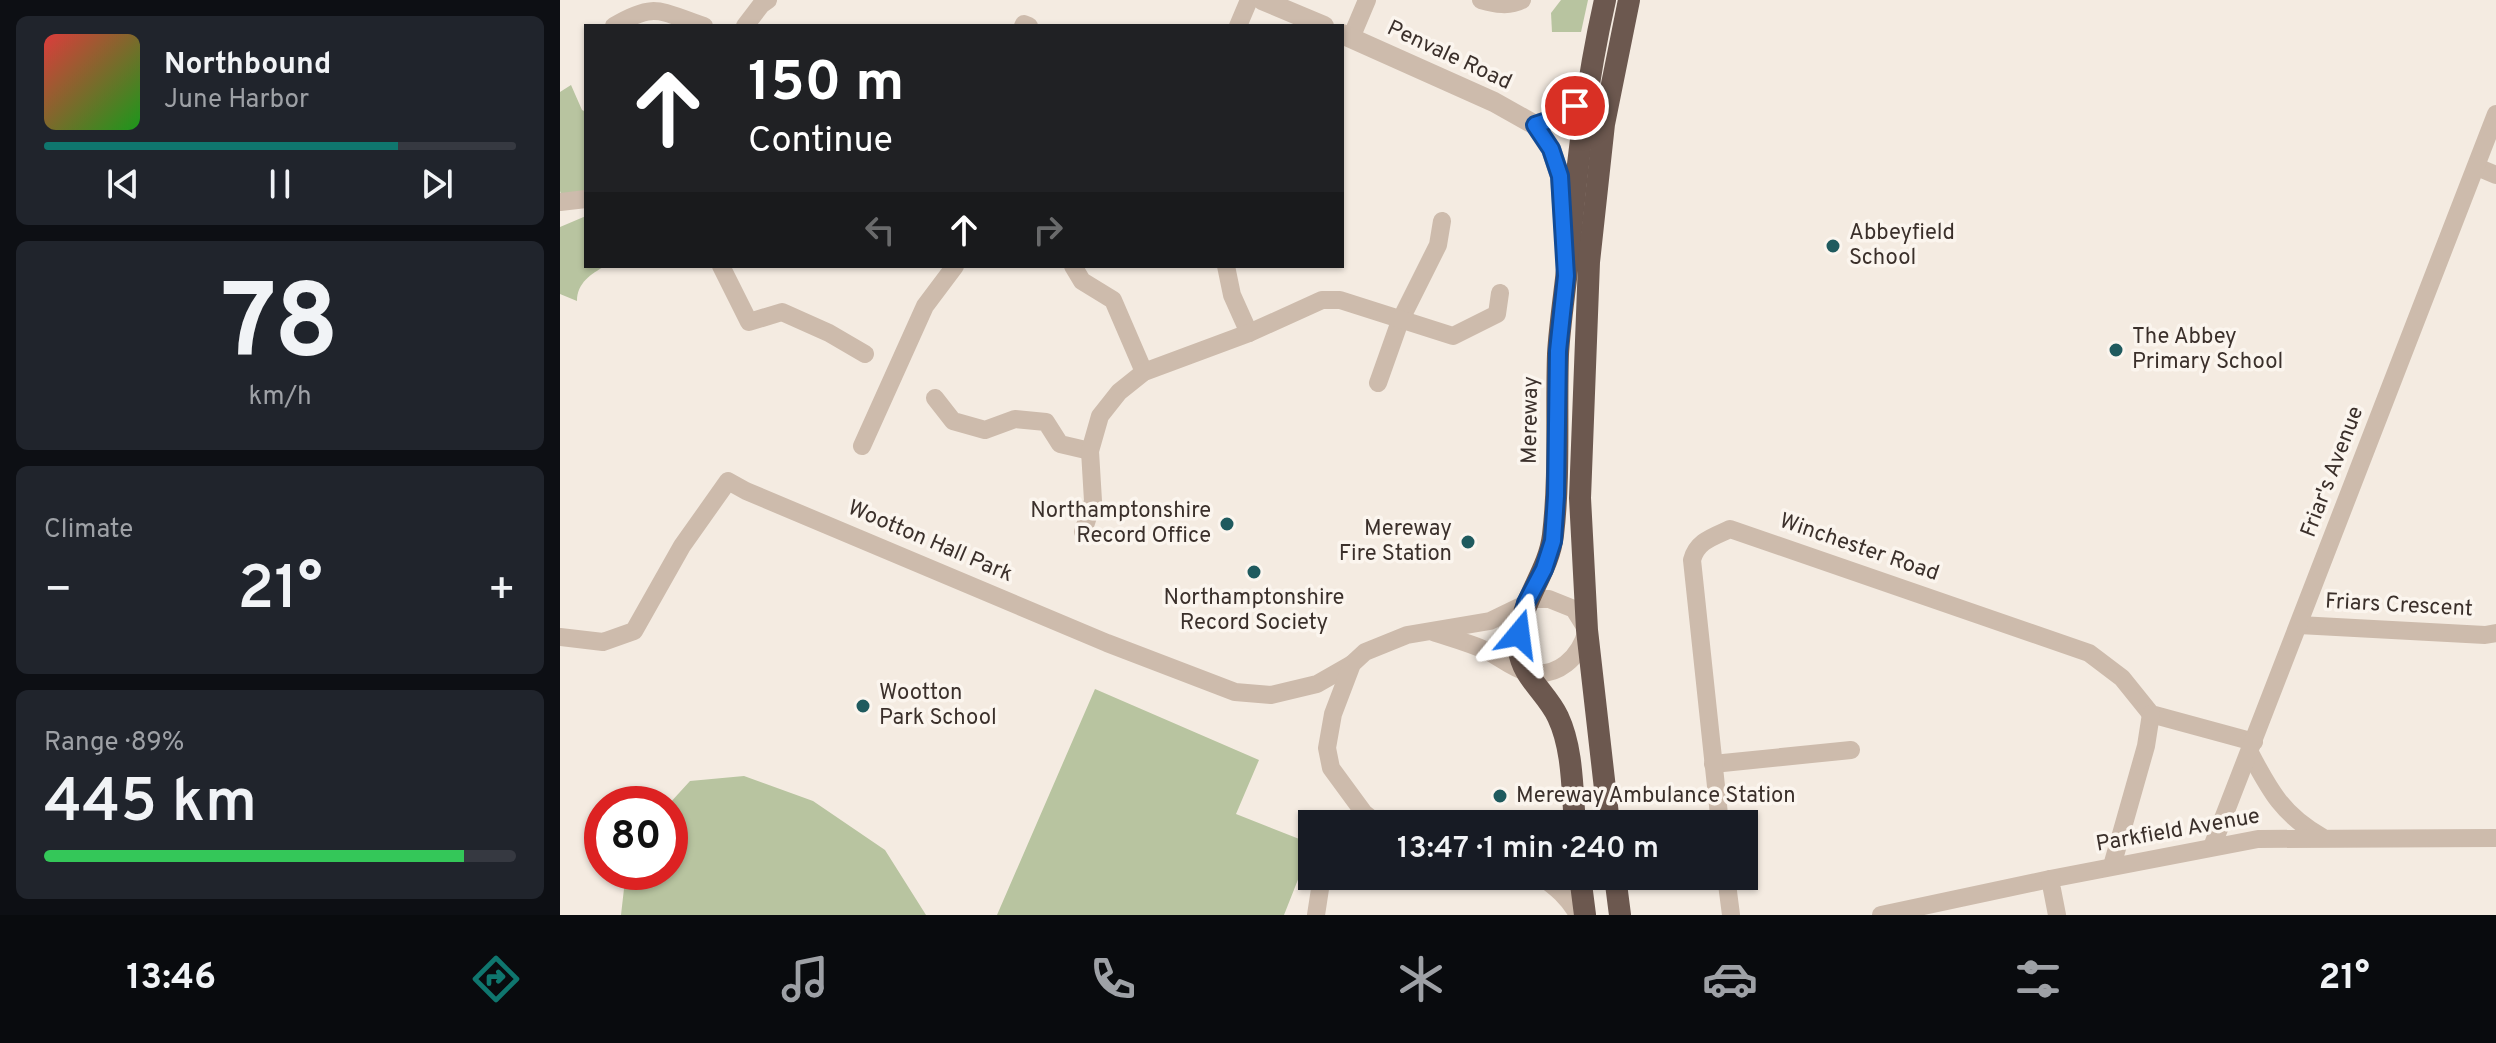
<!DOCTYPE html>
<html lang="en">
<head>
<meta charset="utf-8">
<style>
	:root { --surface:#171b24; --page:#20242c; --text:#f1f3f6; --muted:#9ea1a6; --line:#363941; --accent:#0f766e }
	body { margin:0; font-family:Overpass,sans-serif; background:var(--page); color:var(--text); height:100vh; display:flex; flex-direction:column; font-size:30px; white-space:nowrap }
	* { box-sizing:border-box; margin:0 }
	p { font-size:26px; color:var(--muted) }
	.icon { flex:none; width:44px; height:44px; fill:none; stroke:currentColor; stroke-width:2; stroke-linecap:round; stroke-linejoin:round }
	.map { position:relative; flex:1; overflow:hidden }
	.details { display:flex; flex-direction:column; gap:16px; padding:16px; background:#0d0f14; width:560px }
	.details>* { flex:none }
	.guide { position:absolute; left:24px; top:24px; width:760px; height:244px; border-radius:0px; box-shadow:0 2px 6px #0004; background:#202124; color:#fff; overflow:hidden }
	.speed { position:absolute; left:24px; top:786px; display:flex; gap:16px; font-size:40px; font-weight:700; text-align:center }
	.speed>* { display:grid; place-content:center; width:104px; height:104px; border-radius:50%; background:var(--surface); box-shadow:0 2px 6px #0004; line-height:1 }
	.speed .limit { border:12px solid #d22; background:#fff; color:#111 }
	.pin { position:absolute; display:grid; place-items:center; width:68px; height:68px; color:#fff; margin:-34px; border:4px solid #fff; border-radius:50%; box-shadow:0 2px 8px #0007 }
	.me { position:absolute; width:88px; margin:-44px; rotate:16deg; stroke-linejoin:round; filter:drop-shadow(0 0 6px #0008) }
	.turn { display:flex; align-items:center; gap:28px; height:168px; padding:0 32px; font-size:36px }
	.turn .icon { width:104px; height:104px; stroke-width:2.5 }
	.turn b { display:block; font-size:56px; line-height:68px }
	.lanes { display:flex; align-items:center; height:76px; padding:0 32px; background:#0003; justify-content:center; gap:40px; direction:ltr }
	.lanes .off { opacity:.35 }
	.big { font-size:60px; font-weight:600; line-height:1.1 }
	.details .card { flex:1; display:flex; flex-direction:column; justify-content:center; gap:12px; min-width:0; padding:0 28px; border-radius:12px; background:var(--page) }
	.details .dial { align-items:center; gap:0 }
	.dial b { font-size:104px; line-height:1 }
	.song { display:flex; align-items:center; gap:24px }
	.cover { width:96px; height:96px; border-radius:12px; background:linear-gradient(135deg,hsl(0 70% 55%),hsl(120 70% 35%)) }
	.played { height:8px; border-radius:4px; background:linear-gradient(90deg,var(--accent) 75%,var(--line) 75%) }
	.keys { display:flex; justify-content:space-around; direction:ltr }
	.heat { display:flex; justify-content:space-between; align-items:center; font-size:44px; direction:ltr }
	.charge { height:12px; border-radius:6px; background:linear-gradient(90deg,#34c759 89%,var(--line) 0) }
	.trip { position:absolute; left:738px; top:810px; width:460px; height:80px; border-radius:0px; background:var(--surface); box-shadow:0 2px 6px #0004; font-weight:600; line-height:80px; text-align:center }
	.dock { display:flex; height:128px; justify-content:space-around; align-items:center; background:#090b0e; color:var(--muted) }
	.dock .icon { width:56px; height:56px }
	.dock .active { color:var(--accent) }
	.dock b { font-size:36px; color:var(--text) }
	main { display:flex; flex:1; min-height:0 }
	.map>svg:first-child { display:block }
	.green { fill:#b8c4a0 }
	.lines { fill:none; stroke-linecap:round; stroke-linejoin:round }
	.minor { stroke:#cdbbac; stroke-width:18 }
	.tertiary { stroke:#cdbbac; stroke-width:20 }
	.trunk { stroke:#6c584f; stroke-width:22 }
	.route-casing { stroke:#114b97; stroke-width:20 }
	.route { stroke:#1a73e8; stroke-width:14 }
	.poi-dot { fill:#1f5a5e; stroke:#fbf5ee; stroke-width:3 }
	.labels { text-anchor:middle; dominant-baseline:central; stroke-width:7; stroke-linejoin:round; paint-order:stroke }
	.street-label { font-size:22px; fill:#3b302b; stroke:#fbf5ee }
	.poi-label { font-size:22px; fill:#3b302b; stroke:#fbf5ee; text-anchor:start }
</style>
</head>
<body>
<main>
<section class="details">
<div class="card">
<div class="song"><i class="cover"></i><div><b>Northbound</b><p>June Harbor</p></div></div>
<div class="played"></div>
<div class="keys"><svg class="icon" aria-label="previous" viewBox="0 0 24 24"><path d="M18 5L8 12l10 7zM5 5v14"/></svg><svg class="icon" aria-label="pause" viewBox="0 0 24 24"><path d="M8 5v14M16 5v14"/></svg><svg class="icon" aria-label="next" viewBox="0 0 24 24"><path d="M6 5l10 7-10 7zM19 5v14"/></svg></div>
</div>
<div class="card dial"><b>78</b><p>km/h</p></div>
<div class="card"><p>Climate</p>
<div class="heat"><a>−</a><b class="big">21°</b><a>+</a></div>
</div>
<div class="card"><p>Range · 89%</p><b class="big">445 km</b><div class="charge"></div></div>
</section>
<div class="map">
<svg width="1936" height="915" viewBox="0 0 1936 915">
	<rect width="100%" height="100%" fill="#f4ebe1"/>
	<g class="green">
		<polygon points="1001,0 1028,0 1021,32 992,32 991,13"/>
		<polygon points="11,85 22,110 26,112 26,193 1,194 0,191 0,92"/>
		<path d="M26 216V266H45C31 274 17 283 17 301L0 294V227Z"/>
		<polygon points="535,689 699,760 676,814 752,844 724,915 437,915"/>
		<polygon points="184,776 253,801 325,850 366,915 61,915 65,880 69,872 110,872 109,804 130,781"/>
	</g>
	<g class="lines">
		<g class="minor">
			<path d="M921 0C935 4 949 7 962 0"/>
			<path d="M54 26C96 1 100 12 144 26"/>
			<polyline points="185,26 201,5 208,0"/>
			<polyline points="463,26 464,24 469,26"/>
			<polyline points="678,26 689,0"/>
			<polyline points="791,38 807,0"/>
			<polyline points="1917,167 1936,175"/>
			<polyline points="0,202 26,199"/>
			<polyline points="161,266 189,322 222,312 269,333 305,354"/>
			<polyline points="513,266 522,281 553,300 584,372"/>
			<polyline points="666,266 672,295 689,333"/>
			<polyline points="818,383 840,321 878,245 882,221"/>
			<polyline points="375,398 393,421 425,430 455,419 486,422 500,444 530,451"/>
			<polyline points="302,446 365,306 395,266"/>
			<polyline points="523,532 533,501 530,451 540,416 559,392 584,372 689,333 762,300 780,300 893,336 937,314 940,293"/>
			<polyline points="1739,625 1925,635 1936,633"/>
			<polyline points="0,637 43,642 74,631 122,546 168,481 186,491 547,643 675,692 711,695 757,684 792,664"/>
			<path d="M1690 753C1710 791 1723 815 1762 837"/>
			<polyline points="1153,764 1291,750"/>
			<path d="M818 824 804 813 771 768 767 748 773 714 792 664 805 652 847 635 930 621 976 599H989L1014 609 1027 630C1020 657 998 679 967 672 953 669 940 657 927 651 910 643 891 638 873 632"/>
			<path d="M1160 824 1132 560C1137 541 1153 537 1170 529L1529 653 1562 678 1591 714 1694 742"/>
			<polyline points="1652,847 1936,114"/>
			<polyline points="1552,866 1586,746 1591,714"/>
			<polyline points="916,876 932,876"/>
			<path d="M980 876C996 887 1009 898 1018 915"/>
			<polyline points="1166,876 1171,915"/>
			<polyline points="756,915 762,876"/>
			<polyline points="1321,915 1490,879"/>
			<polyline points="1497,915 1490,879 1698,839 1936,838"/>
		</g>
		<g class="tertiary">
			<polyline points="702,0 764,26"/>
			<polyline points="782,34 934,102 975,125 991,149 1000,176 1004,233"/>
			<polyline points="975,125 1002,116 1026,98"/>
		</g>
		<g class="trunk">
			<path d="M1015 824C1012 789 1013 749 998 717 987 693 962 677 959 650 955 605 988 577 993 535 1000 475 996 414 998 354 1000 320 1006 285 1009 251 1017 167 1026 83 1045 0"/>
			<polyline points="1049,824 1027,630 1020,498 1029,262 1044,124 1069,0"/>
			<polyline points="1020,876 1025,915"/>
			<polyline points="1055,876 1060,915"/>
		</g>
	</g>
	<g class="lines">
		<defs>
			<polyline id="route" points="959,634 966,603 984,569 993,541 996,496 998,351 1006,276 1000,176 991,149 975,125 1002,116 1015,106"/>
		</defs>
		<use href="#route" class="route-casing"/>
		<use href="#route" class="route"/>
	</g>
	<g class="poi-dot">
		<circle cx="1273" cy="246" r="8"/>
		<circle cx="1556" cy="350" r="8"/>
		<circle cx="667" cy="524" r="8"/>
		<circle cx="908" cy="542" r="8"/>
		<circle cx="694" cy="572" r="8"/>
		<circle cx="303" cy="706" r="8"/>
		<circle cx="940" cy="796" r="8"/>
	</g>
	<g class="labels">
		<g class="street-label">
			<text transform="translate(889 56) rotate(25)">Penvale Road</text>
			<text transform="translate(971 420) rotate(-89)">Mereway</text>
			<text transform="translate(1773 472) rotate(-69)">Friar's Avenue</text>
			<text transform="translate(370 542) rotate(23)">Wootton Hall Park</text>
			<text transform="translate(1299 548) rotate(19)">Winchester Road</text>
			<text transform="translate(1839 606) rotate(3)">Friars Crescent</text>
			<text transform="translate(1618 831) rotate(-10)">Parkfield Avenue</text>
		</g>
		<g class="poi-label">
			<text x="1289" y="233">Abbeyfield<tspan x="1289" dy="25">School</tspan></text>
			<text x="1572" y="337">The Abbey<tspan x="1572" dy="25">Primary School</tspan></text>
			<text x="651" y="511" text-anchor="end">Northamptonshire<tspan x="651" dy="25">Record Office</tspan></text>
			<text x="892" y="529" text-anchor="end">Mereway<tspan x="892" dy="25">Fire Station</tspan></text>
			<text x="694" y="598" text-anchor="middle">Northamptonshire<tspan x="694" dy="25">Record Society</tspan></text>
			<text x="319" y="693">Wootton<tspan x="319" dy="25">Park School</tspan></text>
			<text x="956" y="796">Mereway Ambulance Station</text>
		</g>
	</g>
</svg>
<div class="speed"><div class="limit">80</div></div>
<div class="pin" style="left:1015px;top:106px;background:#d93025"><svg class="icon" aria-label="arrive" viewBox="0 0 24 24"><path d="M6 21V4h12l-3 4 3 4H6"/></svg></div>
<svg class="me" style="left:959px;top:634px" viewBox="-20 -20 40 40"><path d="M0-17L14 15 0 8-14 15z" fill="#1a73e8" stroke="#fff" stroke-width="4"/></svg>
<div class="trip">13:47 · 1 min · 240 m</div>
<div class="guide">
<div class="turn"><svg class="icon" aria-label="ahead" viewBox="0 0 24 24"><path d="M12 20V5M6 11l6-6 6 6"/></svg><div><b>150 m</b>Continue</div></div>
<div class="lanes"><svg class="icon off" aria-label="left" viewBox="0 0 24 24"><path d="M17 20v-9H6M10 6l-5 5 5 5"/></svg><svg class="icon" aria-label="ahead" viewBox="0 0 24 24"><path d="M12 20V5M6 11l6-6 6 6"/></svg><svg class="icon off" aria-label="right" viewBox="0 0 24 24"><path d="M7 20v-9h11M14 6l5 5-5 5"/></svg></div>
</div>
</div>
</main>
<nav class="dock">
<b>13:46</b>
<svg class="icon active" aria-label="directions" viewBox="0 0 24 24"><path d="M12 3l9 9-9 9-9-9zM9 14v-3h6M13 9l2 2-2 2"/></svg>
<svg class="icon" aria-label="music" viewBox="0 0 24 24"><path d="M9 18V5l10-2v13"/><circle cx="6" cy="18" r="3"/><circle cx="16" cy="16" r="3"/></svg>
<svg class="icon" aria-label="phone" viewBox="0 0 24 24"><path d="M5 4h4l2 5-3 2q2 4 5 5l2-3 5 2v4C11 20 4 13 5 4z"/></svg>
<svg class="icon" aria-label="climate" viewBox="0 0 24 24"><path d="M12 3v18M4 7l16 10M4 17L20 7"/></svg>
<svg class="icon" aria-label="car" viewBox="0 0 24 24"><path d="M5 17H2v-5l4-1 3-4h7l3 4 3 1v5h-3M9 17h6M6 11h13"/><circle cx="7" cy="17" r="2"/><circle cx="17" cy="17" r="2"/></svg>
<svg class="icon" aria-label="filters" viewBox="0 0 24 24"><path d="M4 7h16M4 17h16"/><circle cx="9" cy="7" r="2"/><circle cx="15" cy="17" r="2"/></svg>
<b>21°</b>
</nav>
</body>
</html>
